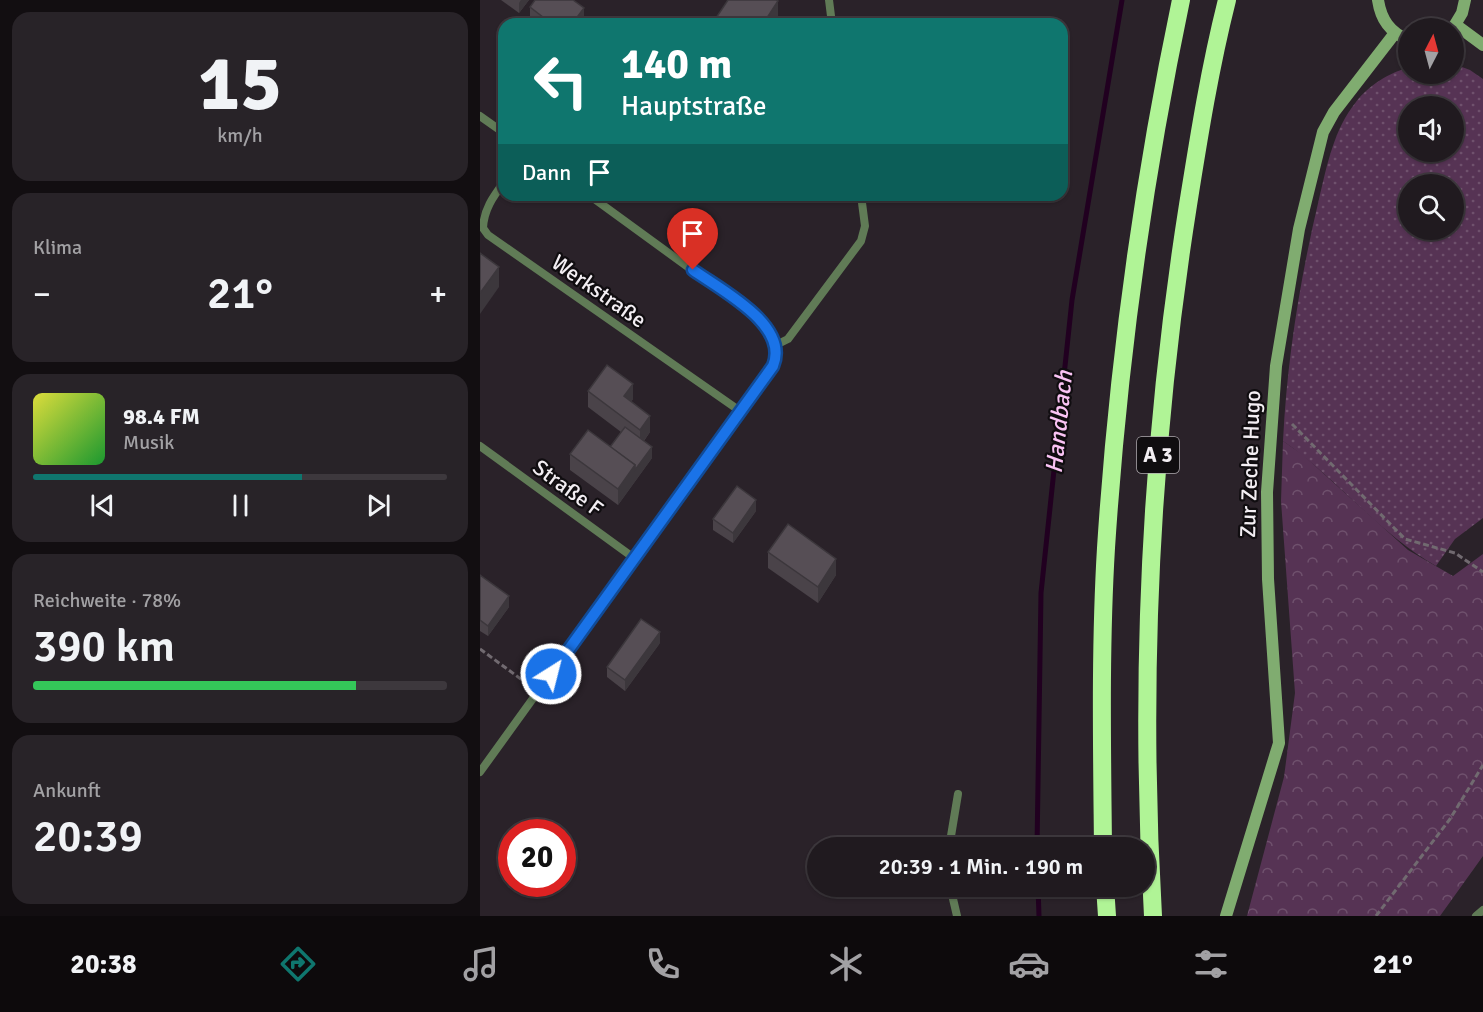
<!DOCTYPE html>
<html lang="de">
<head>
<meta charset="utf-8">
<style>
	:root { --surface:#201a1f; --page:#282328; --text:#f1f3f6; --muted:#a2a1a4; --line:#3d383d; --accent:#0f766e }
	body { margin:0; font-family:Signika,sans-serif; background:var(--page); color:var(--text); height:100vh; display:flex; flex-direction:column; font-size:22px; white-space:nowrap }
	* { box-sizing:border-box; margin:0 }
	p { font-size:20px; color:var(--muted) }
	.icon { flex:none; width:33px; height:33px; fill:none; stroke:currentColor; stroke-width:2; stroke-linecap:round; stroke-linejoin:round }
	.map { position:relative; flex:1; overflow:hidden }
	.panel { display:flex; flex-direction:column; gap:12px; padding:12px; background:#120e11; width:480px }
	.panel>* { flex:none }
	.banner { position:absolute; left:18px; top:18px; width:570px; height:183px; border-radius:18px; box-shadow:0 2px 4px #0004,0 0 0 2px var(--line); background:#0f766e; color:#fff; overflow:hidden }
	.needle { width:39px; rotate:6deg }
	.buttons { position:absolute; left:918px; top:18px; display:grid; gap:12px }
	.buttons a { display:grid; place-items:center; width:66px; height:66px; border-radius:50%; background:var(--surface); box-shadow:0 2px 4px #0004,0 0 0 2px var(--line); font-size:30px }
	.speed { position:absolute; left:18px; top:819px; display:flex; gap:12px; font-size:30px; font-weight:700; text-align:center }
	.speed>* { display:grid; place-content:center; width:78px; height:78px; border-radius:50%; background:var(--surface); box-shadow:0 2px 4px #0004,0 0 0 2px var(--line); line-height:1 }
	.speed .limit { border:9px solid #d22; background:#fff; color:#111 }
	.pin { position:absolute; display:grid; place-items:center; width:51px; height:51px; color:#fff; margin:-62px -26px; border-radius:50% 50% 50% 0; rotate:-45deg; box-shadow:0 0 6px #0007 }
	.pin .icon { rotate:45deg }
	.me { position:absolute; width:66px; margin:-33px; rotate:36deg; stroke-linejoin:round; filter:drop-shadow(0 0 4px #0008) }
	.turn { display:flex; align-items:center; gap:21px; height:126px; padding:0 24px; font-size:27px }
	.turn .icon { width:78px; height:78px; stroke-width:2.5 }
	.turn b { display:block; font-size:42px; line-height:51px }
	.then { display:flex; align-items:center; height:57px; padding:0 24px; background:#0003; gap:12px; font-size:22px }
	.big { font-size:45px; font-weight:600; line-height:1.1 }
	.panel .tile { flex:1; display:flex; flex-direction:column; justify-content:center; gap:9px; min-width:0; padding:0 21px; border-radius:18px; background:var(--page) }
	.panel .dial { align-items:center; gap:0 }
	.dial b { font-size:78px; line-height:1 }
	.song { display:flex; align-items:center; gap:18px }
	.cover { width:72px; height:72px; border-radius:9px; background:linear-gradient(135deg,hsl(60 70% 55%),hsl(130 70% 35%)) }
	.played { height:6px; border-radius:3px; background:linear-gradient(90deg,var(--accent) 65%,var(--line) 65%) }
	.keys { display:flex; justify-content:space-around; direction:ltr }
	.heat { display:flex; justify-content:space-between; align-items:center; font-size:33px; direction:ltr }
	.charge { height:9px; border-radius:4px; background:linear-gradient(90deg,#34c759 78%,var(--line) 0) }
	.trip { position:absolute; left:327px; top:837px; width:348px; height:60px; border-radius:30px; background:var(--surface); box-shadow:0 2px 4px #0004,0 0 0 2px var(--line); font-weight:600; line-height:60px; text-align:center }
	.tabs { display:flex; height:96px; justify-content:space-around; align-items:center; background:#0d0a0c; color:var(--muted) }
	.tabs .icon { width:42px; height:42px }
	.tabs .current { color:var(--accent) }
	.tabs b { font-size:27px; color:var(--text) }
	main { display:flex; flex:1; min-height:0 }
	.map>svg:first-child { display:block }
	.grass { fill:url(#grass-dots); fill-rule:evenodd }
	.forest { fill:url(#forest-crowns) }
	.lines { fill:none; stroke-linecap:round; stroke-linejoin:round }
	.stream { stroke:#210020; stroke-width:5 }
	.path { stroke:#716a70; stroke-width:3; stroke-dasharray:6 3; stroke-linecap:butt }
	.lane { stroke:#607b56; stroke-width:8 }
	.secondary { stroke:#80ac70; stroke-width:12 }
	.highway { stroke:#b0f496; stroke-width:18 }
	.wall { fill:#4a4349 }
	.shaded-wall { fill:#3c373c }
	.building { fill:#564e55; stroke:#3c373c; stroke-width:1.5 }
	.route-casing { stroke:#114b97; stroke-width:15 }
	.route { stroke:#1a73e8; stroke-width:10 }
	.labels { text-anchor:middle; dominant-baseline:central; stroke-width:4.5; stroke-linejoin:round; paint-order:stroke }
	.shield { fill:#100d10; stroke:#afaaaf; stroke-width:1.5 }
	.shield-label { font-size:21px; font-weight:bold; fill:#f3eef3 }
	.street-label { font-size:22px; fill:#f3eef3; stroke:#100d10 }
	.water-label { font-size:24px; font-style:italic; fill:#fac3f4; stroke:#100d10 }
</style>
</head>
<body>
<main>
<section class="panel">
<div class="tile dial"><b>15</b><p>km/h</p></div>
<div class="tile"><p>Klima</p>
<div class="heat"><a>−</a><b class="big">21°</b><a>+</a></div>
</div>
<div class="tile">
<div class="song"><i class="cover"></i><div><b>98.4 FM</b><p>Musik</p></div></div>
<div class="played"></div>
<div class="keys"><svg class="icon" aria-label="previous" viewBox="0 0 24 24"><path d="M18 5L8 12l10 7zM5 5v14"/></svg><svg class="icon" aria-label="pause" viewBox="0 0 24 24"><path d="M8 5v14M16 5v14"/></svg><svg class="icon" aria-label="next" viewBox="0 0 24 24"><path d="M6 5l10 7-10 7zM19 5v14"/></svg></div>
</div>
<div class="tile"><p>Reichweite · 78%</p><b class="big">390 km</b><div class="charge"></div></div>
<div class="tile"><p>Ankunft</p><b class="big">20:39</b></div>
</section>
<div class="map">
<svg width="1003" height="916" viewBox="0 0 1003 916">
	<defs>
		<pattern id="grass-dots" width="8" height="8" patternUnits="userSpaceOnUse" patternTransform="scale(1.5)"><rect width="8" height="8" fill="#563354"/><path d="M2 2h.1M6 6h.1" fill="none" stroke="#6f516d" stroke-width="1.8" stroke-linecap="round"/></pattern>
		<pattern id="forest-crowns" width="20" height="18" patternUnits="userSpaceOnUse" patternTransform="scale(1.5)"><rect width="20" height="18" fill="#563354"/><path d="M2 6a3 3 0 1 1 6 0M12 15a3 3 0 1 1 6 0" fill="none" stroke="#6f516d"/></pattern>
	</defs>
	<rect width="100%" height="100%" fill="#2a2229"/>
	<path class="grass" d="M974 64 990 70 1003 79V518L975 539 956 566C898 533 858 479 803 441 807 359 820 279 839 199 847 165 854 129 876 102 888 86 910 72 928 68V74H974ZM928 106H974V152H928ZM928 184H974V230H928Z"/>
	<polygon class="forest" points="803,441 823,455 928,550 973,576 1003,554 1003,856 960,916 767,916 804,777 815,693 801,501"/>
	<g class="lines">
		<g class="stream">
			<polyline points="557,848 561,593 592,300 642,0"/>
			<polyline points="558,886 559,916"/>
		</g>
		<g class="path">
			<polyline points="812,424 925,539 975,553 1003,572"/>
			<polyline points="0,649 49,685"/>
			<polyline points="896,916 970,819 1003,765"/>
		</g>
		<g class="lane">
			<polyline points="349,0 352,24"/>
			<polyline points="0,116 24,133"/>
			<path d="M24 182C13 197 4 209 3 228L8 235 260 411"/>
			<polyline points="296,345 308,339 381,241 385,226 381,195"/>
			<polyline points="0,446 154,558"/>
			<path d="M0 772 293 366C300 347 293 336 282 321L109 195"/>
			<polyline points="469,848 478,794"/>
			<polyline points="470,886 477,916"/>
			<polyline points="996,916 1003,910"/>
		</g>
		<g class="secondary">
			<path d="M898 0C901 20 910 32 928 40"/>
			<polyline points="976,25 1003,45"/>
			<polyline points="973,28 982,13 985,0"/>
			<polyline points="746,916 799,743 788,579 787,492 796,366 819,229 843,132 854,112 915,33"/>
		</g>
		<g class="highway">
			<path d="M623 848C622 748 620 648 626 548 638 363 663 181 701 0"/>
			<polyline points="625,886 627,916"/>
			<path d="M673 916C659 679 671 439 708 205 719 136 730 67 747 0"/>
		</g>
	</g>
	<g class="wall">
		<polygon points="21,0 49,0 39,13"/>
		<polygon points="50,7 104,19 100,24 58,24 50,18"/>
		<polygon points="108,391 153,399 151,402 170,432 164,441 172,458 138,505 90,470 90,454 130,447 141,432 108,407"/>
		<polygon points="276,511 253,543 233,530 233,519"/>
		<polygon points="288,552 356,575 338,603 288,568"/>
		<polygon points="0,575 29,607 8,636 0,631"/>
		<polygon points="180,643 145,691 127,677 127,667"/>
	</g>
	<g class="shaded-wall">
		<polygon points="41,0 49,0 39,13 39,3"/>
		<polygon points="298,1 298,17 293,24 283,24"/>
		<polygon points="104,8 104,19 100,24 92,24"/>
		<polygon points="19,267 19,287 0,314 0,293"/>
		<polygon points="153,384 153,399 144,412 144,396"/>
		<polygon points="170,416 170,432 160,446 160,430"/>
		<polygon points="172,447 172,458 138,505 138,489 155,465"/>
		<polygon points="276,500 276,511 253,543 253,533"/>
		<polygon points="356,559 356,575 338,603 338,587"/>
		<polygon points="29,596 29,607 8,636 8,626"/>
		<polygon points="180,632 180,643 145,691 145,680"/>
	</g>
	<g class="building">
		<polygon points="55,0 93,0 104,8 92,24 72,24 50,7"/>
		<polygon points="248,0 296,0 298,1 283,24 232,24"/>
		<polygon points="0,253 19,267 0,293"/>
		<polygon points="127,365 153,384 144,396 170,416 160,430 108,391"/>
		<polygon points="145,427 172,447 155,470 155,465 130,447"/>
		<polygon points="108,430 155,465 138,489 90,454"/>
		<polygon points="257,486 276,500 253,533 233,519"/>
		<polygon points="308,524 356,559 338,587 288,552"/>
		<polygon points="0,575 29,596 8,626 0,620"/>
		<polygon points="161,619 180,632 145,680 127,667"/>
	</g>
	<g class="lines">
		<defs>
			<path id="route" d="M71 674 293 366C310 325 241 290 213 270"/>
		</defs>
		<use href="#route" class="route-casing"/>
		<use href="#route" class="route"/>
	</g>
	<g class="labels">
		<rect class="shield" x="657" y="437" width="42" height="36" rx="4.5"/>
		<g class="shield-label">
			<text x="678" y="455">A 3</text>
		</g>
		<g class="street-label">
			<text transform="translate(119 291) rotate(35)">Werkstraße</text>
			<text transform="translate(770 464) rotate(-88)">Zur Zeche Hugo</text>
			<text transform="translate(88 488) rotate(36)">Straße F</text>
		</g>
		<g class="water-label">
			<text transform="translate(579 422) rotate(-84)">Handbach</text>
		</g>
	</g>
</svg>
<div class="buttons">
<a><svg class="needle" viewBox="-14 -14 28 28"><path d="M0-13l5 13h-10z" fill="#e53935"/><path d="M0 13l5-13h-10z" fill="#a2a1a4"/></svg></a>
<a><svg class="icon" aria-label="sound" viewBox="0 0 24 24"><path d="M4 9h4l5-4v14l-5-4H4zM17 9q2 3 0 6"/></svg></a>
<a><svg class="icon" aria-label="search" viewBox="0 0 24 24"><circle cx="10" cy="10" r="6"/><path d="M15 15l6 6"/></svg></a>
</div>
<div class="speed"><div class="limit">20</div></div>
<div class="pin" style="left:213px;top:270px;background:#d93025"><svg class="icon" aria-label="arrive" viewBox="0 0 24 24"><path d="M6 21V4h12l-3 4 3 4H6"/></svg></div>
<svg class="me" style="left:71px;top:674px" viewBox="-20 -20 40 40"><circle r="17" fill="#1a73e8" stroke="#fff" stroke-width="3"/><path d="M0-11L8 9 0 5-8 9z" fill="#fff"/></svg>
<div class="trip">20:39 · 1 Min. · 190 m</div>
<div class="banner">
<div class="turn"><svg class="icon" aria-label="left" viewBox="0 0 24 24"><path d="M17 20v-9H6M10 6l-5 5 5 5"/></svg><div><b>140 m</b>Hauptstraße</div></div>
<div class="then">Dann<svg class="icon" aria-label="arrive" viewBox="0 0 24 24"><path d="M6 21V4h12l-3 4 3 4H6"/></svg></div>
</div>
</div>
</main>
<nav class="tabs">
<b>20:38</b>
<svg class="icon current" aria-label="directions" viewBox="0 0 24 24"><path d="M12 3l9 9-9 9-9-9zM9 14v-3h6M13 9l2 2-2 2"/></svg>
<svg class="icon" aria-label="music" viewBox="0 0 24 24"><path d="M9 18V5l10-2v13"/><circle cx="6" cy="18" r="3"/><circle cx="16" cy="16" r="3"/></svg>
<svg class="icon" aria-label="phone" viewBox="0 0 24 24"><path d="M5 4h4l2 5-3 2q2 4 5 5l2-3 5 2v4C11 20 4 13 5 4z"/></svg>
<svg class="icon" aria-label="climate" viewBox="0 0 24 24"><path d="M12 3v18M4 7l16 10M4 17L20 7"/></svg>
<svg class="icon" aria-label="car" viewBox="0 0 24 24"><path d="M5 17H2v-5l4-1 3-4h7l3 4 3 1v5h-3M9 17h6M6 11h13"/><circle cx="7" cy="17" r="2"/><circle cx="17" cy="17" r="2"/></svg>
<svg class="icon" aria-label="filters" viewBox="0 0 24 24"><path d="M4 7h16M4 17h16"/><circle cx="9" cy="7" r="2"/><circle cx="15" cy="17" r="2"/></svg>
<b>21°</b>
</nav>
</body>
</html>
